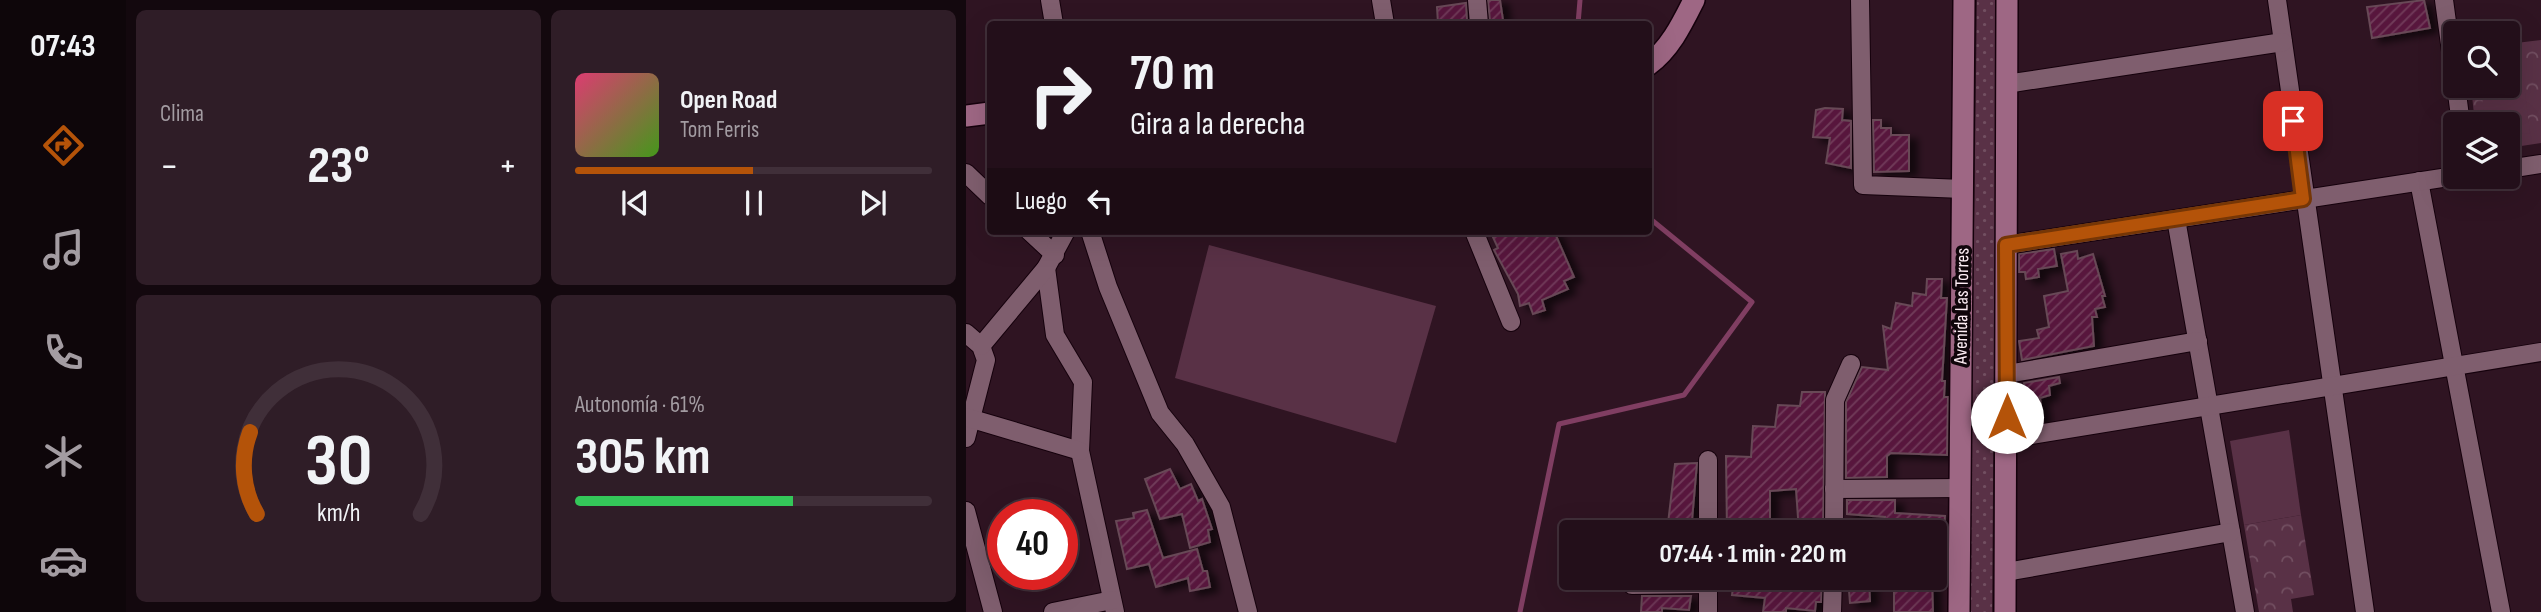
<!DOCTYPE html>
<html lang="es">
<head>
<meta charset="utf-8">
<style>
	:root { --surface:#230f1a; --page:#2f1d27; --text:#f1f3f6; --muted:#a39ca2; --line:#402f39; --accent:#b45309 }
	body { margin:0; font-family:"Sofia Sans Condensed",sans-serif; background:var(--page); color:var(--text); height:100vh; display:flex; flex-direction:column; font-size:26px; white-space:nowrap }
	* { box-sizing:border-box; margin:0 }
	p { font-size:23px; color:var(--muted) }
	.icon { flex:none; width:38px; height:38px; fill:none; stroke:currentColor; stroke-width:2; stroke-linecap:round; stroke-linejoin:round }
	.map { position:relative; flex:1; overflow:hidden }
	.panel { display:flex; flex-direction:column; gap:10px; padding:10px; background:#13080e; width:840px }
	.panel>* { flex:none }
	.top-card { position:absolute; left:21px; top:21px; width:665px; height:214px; border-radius:7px; box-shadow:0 7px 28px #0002,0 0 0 2px var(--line); background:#230f1a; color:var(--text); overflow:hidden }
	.buttons { position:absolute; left:1477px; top:21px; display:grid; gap:14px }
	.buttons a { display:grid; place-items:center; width:77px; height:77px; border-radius:7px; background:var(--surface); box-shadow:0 7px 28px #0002,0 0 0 2px var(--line); font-size:35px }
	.speed { position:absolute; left:21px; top:499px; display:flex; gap:14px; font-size:35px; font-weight:700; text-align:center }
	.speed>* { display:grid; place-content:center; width:91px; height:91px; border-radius:50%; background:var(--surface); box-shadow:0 7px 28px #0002,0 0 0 2px var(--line); line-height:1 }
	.speed .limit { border:10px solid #d22; background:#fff; color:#111 }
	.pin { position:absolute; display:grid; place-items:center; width:60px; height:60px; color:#fff; margin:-30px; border-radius:14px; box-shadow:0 4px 10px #0006 }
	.me { position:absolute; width:77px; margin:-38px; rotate:0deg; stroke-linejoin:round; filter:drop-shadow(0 0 5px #0008) }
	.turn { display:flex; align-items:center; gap:24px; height:147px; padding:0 28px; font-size:32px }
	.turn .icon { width:91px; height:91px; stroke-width:2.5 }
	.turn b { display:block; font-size:49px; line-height:60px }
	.then { display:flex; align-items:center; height:66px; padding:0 28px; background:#0003; gap:14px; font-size:26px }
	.big { font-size:52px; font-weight:700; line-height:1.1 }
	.panel .card { flex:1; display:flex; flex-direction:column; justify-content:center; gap:10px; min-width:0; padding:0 24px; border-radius:10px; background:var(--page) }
	.panel .dial { align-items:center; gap:0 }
	.dial svg { height:182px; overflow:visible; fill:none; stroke:var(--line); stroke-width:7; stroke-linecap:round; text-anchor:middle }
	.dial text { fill:var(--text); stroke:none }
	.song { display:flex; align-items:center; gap:21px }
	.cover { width:84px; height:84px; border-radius:10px; background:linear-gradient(135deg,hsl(340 70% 55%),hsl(100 70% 35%)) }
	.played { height:7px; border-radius:4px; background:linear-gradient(90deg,var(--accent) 50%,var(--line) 50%) }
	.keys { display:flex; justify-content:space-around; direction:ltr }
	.heat { display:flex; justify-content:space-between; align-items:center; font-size:38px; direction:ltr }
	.charge { height:10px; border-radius:5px; background:linear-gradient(90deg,#34c759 61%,var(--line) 0) }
	.panel .tiles { flex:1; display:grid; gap:10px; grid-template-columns:repeat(2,1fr) }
	.trip { position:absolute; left:593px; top:520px; width:388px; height:70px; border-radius:7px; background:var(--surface); box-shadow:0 7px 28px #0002,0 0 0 2px var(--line); font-weight:700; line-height:70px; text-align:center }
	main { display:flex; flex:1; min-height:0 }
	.menu { display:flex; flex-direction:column; width:126px; justify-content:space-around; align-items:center; background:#0e060a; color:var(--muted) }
	.menu .icon { width:49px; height:49px }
	.menu .current { color:var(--accent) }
	.menu b { font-size:32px; color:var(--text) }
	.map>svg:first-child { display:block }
	.grass { fill:url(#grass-dots) }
	.park { fill:url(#park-crowns) }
	.pitch { fill:#593146 }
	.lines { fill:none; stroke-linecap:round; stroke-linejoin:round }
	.stream { stroke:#803e62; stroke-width:5 }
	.building { fill:url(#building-hatch); stroke:#674857; stroke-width:2; filter:url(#shadow) }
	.street-casing { stroke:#15010c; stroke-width:20 }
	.secondary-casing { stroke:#15010c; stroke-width:24 }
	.street { stroke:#7f5e6e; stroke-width:18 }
	.secondary { stroke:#9e6784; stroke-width:21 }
	.route-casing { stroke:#753606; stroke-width:18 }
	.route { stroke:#b45309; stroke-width:12 }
	.labels { text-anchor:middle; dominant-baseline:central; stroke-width:7; stroke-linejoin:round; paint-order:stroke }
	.street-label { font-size:19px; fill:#fdedf4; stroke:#0f050a }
</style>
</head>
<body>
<main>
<nav class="menu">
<b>07:43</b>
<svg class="icon current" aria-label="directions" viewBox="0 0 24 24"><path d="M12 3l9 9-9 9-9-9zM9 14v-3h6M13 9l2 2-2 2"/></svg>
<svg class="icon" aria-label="music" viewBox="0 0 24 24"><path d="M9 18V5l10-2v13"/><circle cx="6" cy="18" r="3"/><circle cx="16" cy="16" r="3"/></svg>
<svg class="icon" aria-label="phone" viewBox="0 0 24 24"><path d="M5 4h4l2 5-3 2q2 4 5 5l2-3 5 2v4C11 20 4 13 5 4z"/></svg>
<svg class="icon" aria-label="climate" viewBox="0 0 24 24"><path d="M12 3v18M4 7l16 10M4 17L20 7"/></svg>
<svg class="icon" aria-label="car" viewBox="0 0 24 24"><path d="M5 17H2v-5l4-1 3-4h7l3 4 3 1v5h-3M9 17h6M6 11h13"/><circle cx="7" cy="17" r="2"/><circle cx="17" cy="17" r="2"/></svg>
</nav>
<section class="panel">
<div class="tiles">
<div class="card"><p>Clima</p>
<div class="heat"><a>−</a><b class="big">23°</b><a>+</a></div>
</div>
<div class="card">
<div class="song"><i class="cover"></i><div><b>Open Road</b><p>Tom Ferris</p></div></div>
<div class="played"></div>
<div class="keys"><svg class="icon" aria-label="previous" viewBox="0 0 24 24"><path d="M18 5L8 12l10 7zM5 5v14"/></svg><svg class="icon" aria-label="pause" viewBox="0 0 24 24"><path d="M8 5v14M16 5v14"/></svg><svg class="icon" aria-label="next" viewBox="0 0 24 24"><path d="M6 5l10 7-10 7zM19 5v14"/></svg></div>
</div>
<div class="card dial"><svg viewBox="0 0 100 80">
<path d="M14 69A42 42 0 1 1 86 69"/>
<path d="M14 69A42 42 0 0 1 11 33" stroke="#b45309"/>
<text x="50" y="56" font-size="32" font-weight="700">30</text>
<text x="50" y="72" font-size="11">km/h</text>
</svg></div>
<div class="card"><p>Autonomía · 61%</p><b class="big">305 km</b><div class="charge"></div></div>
</div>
</section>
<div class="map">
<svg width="1575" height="612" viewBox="0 0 1575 612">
	<defs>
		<pattern id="grass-dots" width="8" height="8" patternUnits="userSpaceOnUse" patternTransform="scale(1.75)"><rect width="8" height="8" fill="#593146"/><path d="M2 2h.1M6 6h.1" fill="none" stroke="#724f61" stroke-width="1.8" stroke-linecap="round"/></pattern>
		<pattern id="park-crowns" width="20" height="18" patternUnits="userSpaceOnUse" patternTransform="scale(1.75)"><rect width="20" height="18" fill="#593146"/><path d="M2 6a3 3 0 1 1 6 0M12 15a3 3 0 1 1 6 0" fill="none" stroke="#724f61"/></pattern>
		<pattern id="building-hatch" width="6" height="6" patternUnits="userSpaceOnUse" patternTransform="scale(1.75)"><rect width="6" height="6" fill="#58193e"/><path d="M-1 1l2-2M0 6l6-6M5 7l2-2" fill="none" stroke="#713b5a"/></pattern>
		<filter id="shadow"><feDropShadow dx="8" dy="4.5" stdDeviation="3.5" flood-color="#0009"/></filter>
	</defs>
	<rect width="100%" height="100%" fill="#2f1422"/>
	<polygon class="grass" points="1011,0 1031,0 1026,612 1003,612"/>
	<g class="park">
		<polygon points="1575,40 1575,143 1542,148 1542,124 1509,124 1505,86 1542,86 1542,44"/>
		<polygon points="1335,515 1348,595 1325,599 1327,612 1293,612 1278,525"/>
	</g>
	<g class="pitch">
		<polygon points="1555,60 1564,133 1542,135 1542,124 1519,124 1515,86 1542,86 1542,61"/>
		<polygon points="243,245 470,306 430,443 209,378"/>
		<polygon points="1323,430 1335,515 1278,525 1264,441"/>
	</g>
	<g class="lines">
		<g class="stream">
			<polyline points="612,24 614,0"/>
			<polyline points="554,612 593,424 718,395 786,302 682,217"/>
		</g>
	</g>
	<g class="building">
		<polygon points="522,0 534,0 537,20 524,21"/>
		<polygon points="1458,0 1464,28 1406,38 1401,7"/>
		<polygon points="500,3 501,21 472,24 471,7"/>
		<polygon points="859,108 877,109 876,120 885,121 885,168 860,163 864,138 847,137 850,110"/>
		<polygon points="907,120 915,120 915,128 925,128 925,135 943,135 943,171 908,172"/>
		<polygon points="536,231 588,231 608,277 598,281 602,289 576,300 579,310 567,314 563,303 554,306 552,294 528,250 532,248 526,235"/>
		<polygon points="1088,249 1091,266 1072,269 1073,277 1060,279 1059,272 1053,272 1053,254"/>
		<polygon points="1111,251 1112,259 1127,254 1139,296 1136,296 1139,307 1129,309 1131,317 1126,317 1128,346 1056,360 1053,341 1073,338 1071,330 1083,327 1078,296 1102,291 1095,254"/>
		<polygon points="961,279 976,279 975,298 981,298 976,381 979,381 978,397 982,397 981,455 925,453 921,456 921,477 880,478 880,402 896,367 922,370 917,326 925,329 930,303 946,306 947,293 960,295"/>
		<polygon points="1093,377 1094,383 1083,386 1084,395 1074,398 1077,422 1055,425 1053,405 1061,399 1058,383"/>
		<polygon points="836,392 859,392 857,532 833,532 830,489 804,491 804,532 761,532 760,456 785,457 787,426 809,427 812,405 834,406"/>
		<polygon points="731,463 725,532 701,532 709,464"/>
		<polygon points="204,469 214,489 225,484 232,501 236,499 246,529 242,530 244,542 224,548 216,514 194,519 179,479"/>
		<polygon points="881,500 929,500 929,513 979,516 978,532 918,532 919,517 881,514"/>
		<polygon points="181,510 197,558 231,549 237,571 241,571 244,587 224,591 222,578 190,587 183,564 161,569 150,521 168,518 167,513"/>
		<polygon points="970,540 980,542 979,579 970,578"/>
		<polygon points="832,578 856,578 855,602 850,602 849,611 820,608 820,612 797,612 799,598 766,595 768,580 830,583"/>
		<polygon points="882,578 903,578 904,601 884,603"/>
		<polygon points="928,578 966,578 967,612 928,612"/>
		<polygon points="676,596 725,596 723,610 696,608 696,612 675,612"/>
	</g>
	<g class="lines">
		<defs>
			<g id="street">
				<polyline points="84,0 88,24"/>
				<polyline points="415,0 419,24"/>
				<polyline points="511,0 513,24"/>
				<polyline points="894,0 897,185 997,189"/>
				<polyline points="1311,0 1399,612"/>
				<polyline points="1478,0 1489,81"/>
				<polyline points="1040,84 1317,42"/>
				<polyline points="1490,86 1495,124"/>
				<polyline points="1542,169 1575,164"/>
				<polyline points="0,173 24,196"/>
				<polyline points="1453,181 1535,612"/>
				<polyline points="1210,219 1279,612"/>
				<polyline points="63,231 89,255"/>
				<polyline points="124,231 142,287 194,413 219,444 255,507 282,612"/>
				<polyline points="508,231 545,322"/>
				<polyline points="1040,245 1489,176"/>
				<polyline points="80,268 89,335 117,382 114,451 149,612"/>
				<polyline points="0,333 15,346 20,360 0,438"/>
				<polyline points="15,346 80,268 100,231"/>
				<polyline points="1041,374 1232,341"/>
				<polyline points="0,417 114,451"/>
				<polyline points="1041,439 1575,352"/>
				<polyline points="868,489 994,488"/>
				<polyline points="0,511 27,612"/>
				<polyline points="742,532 742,460"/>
				<polyline points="868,532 869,400 885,364"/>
				<polyline points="1040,572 1265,532"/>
				<polyline points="666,585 742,584"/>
				<polyline points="87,612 146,600"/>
				<polyline points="742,612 742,578"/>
				<polyline points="866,612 867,578"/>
			</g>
			<g id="secondary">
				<path d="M682 65C704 49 716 24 728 0"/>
				<polyline points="0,116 24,113"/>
				<polyline points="993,612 998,0"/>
				<polyline points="1039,612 1041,0"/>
			</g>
		</defs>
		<use href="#street" class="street-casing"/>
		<use href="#secondary" class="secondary-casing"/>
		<use href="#street" class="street"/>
		<use href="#secondary" class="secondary"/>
	</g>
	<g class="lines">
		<defs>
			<polyline id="route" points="1041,417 1040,245 1337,199 1327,121"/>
		</defs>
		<use href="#route" class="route-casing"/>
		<use href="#route" class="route"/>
	</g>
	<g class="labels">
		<g class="street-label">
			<text transform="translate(996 306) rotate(-89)">Avenida Las Torres</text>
		</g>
	</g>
</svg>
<div class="buttons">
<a><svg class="icon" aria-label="search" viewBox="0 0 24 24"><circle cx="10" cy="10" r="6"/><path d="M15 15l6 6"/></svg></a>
<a><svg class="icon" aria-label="layers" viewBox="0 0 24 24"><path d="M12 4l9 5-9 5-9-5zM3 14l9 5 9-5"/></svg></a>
</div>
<div class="speed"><div class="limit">40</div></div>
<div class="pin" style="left:1327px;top:121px;background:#d93025"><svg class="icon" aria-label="arrive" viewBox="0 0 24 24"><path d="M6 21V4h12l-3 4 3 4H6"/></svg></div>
<svg class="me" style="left:1041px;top:417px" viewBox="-20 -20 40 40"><circle r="19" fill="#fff"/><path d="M0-13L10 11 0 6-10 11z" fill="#b45309"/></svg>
<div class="trip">07:44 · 1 min · 220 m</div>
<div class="top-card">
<div class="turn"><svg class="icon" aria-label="right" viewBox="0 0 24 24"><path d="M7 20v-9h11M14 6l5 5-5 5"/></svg><div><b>70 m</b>Gira a la derecha</div></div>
<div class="then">Luego<svg class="icon" aria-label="left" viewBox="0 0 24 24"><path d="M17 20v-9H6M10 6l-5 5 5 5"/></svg></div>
</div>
</div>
</main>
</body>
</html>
